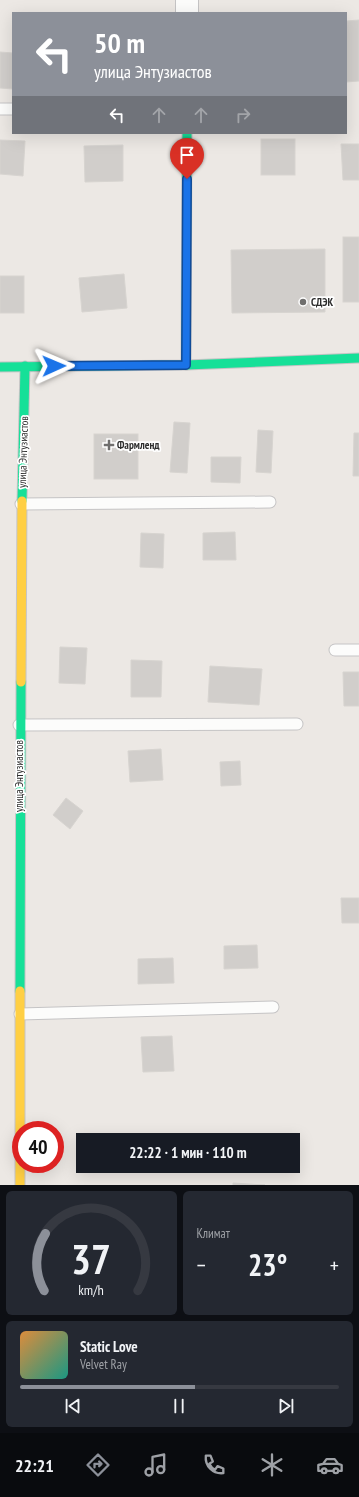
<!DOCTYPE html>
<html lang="ru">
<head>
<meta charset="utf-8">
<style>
	:root { --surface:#171b24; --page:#242831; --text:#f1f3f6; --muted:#9ea1a6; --line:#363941; --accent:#8c9099 }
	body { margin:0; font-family:"PT Sans Narrow",sans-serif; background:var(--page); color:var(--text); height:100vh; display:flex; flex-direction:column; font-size:15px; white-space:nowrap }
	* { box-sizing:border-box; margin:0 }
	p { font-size:13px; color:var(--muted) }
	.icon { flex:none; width:22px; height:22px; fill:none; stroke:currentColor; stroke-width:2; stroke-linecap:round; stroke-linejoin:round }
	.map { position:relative; height:1185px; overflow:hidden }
	.details { display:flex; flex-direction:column; gap:6px; padding:6px; background:#0d0f14; flex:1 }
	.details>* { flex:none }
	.guide { position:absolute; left:12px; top:12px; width:335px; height:122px; border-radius:0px; box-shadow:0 4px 16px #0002; background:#8c9099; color:#fff; overflow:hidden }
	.speed { position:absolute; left:12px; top:1121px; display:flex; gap:8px; font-size:20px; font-weight:700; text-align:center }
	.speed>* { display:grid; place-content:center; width:52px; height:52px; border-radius:50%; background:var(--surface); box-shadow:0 4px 16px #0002; line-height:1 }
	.speed .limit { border:6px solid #d22; background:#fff; color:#111 }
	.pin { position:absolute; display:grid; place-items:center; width:34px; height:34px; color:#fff; margin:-41px -17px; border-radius:50% 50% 50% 0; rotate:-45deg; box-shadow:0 0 4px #0007 }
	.pin .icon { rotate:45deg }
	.me { position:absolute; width:44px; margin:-22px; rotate:89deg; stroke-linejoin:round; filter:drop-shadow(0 0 3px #0008) }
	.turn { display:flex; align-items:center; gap:14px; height:84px; padding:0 16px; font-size:18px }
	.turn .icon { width:52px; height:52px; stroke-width:2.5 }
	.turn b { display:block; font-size:28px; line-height:34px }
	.lanes { display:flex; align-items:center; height:38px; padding:0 16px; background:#0003; justify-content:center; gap:20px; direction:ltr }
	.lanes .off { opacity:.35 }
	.big { font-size:30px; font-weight:700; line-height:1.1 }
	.details .tile { flex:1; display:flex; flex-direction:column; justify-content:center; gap:6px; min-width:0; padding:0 14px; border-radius:6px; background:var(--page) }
	.details .dial { align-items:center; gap:0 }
	.dial svg { height:104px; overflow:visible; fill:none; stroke:var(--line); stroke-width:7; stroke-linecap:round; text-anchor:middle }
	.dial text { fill:var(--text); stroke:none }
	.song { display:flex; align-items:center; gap:12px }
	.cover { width:48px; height:48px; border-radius:6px; background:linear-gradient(135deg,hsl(30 70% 55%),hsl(170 70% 35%)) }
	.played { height:4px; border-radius:2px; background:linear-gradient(90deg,var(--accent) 55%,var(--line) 55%) }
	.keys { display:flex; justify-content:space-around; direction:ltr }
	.heat { display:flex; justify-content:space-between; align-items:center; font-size:22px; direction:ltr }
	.details .tiles { flex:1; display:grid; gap:6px; grid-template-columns:1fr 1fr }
	.tile:last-child { grid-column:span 2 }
	.trip { position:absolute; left:76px; top:1133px; width:224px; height:40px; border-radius:0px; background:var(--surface); box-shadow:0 4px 16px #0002; font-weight:700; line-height:40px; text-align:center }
	.menu { display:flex; height:64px; justify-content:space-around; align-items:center; background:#090b0e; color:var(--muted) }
	.menu .icon { width:28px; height:28px }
	.menu .current { color:var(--accent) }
	.menu b { font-size:18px; color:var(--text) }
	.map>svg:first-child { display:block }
	.building { fill:#d1cecb; stroke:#d7d4d0 }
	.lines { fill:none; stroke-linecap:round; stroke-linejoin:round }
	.lane-casing { stroke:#c5c4c5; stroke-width:13 }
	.street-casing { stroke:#c5c4c5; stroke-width:24 }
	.fast-casing { stroke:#c5c4c5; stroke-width:11 }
	.slow-casing { stroke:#c5c4c5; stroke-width:11 }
	.lane { stroke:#fcfcfb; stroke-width:11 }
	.street { stroke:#fcfcfb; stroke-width:22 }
	.fast { stroke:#16e098; stroke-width:9 }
	.slow { stroke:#ffcf43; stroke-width:9 }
	.route-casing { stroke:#114b97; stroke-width:10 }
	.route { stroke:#1a73e8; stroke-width:7 }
	.poi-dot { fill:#706f6e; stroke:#fff; stroke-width:1.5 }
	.labels { text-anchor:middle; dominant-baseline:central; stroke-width:3.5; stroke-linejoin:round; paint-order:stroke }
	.poi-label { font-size:11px; font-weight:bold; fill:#2e2e2e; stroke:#fff; text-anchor:start }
	.street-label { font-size:11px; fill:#2e2e2e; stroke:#fff }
</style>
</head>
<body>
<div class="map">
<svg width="359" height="1185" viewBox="0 0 359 1185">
	<rect width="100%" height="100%" fill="#ece8e4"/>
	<g class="building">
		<polygon points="359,20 359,81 346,82 346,21"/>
		<polygon points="0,52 13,53 13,89 0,88"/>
		<rect x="261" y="139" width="34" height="36"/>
		<polygon points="0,140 25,141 23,176 0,174"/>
		<polygon points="341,144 359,144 359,180 343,180"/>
		<polygon points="123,145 123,181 85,182 84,146"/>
		<rect x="343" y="237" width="16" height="65"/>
		<polygon points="325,249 325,312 232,313 231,250"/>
		<polygon points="124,274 127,308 82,312 79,278"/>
		<rect x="0" y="276" width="24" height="37"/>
		<polygon points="174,422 190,423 187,473 170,472"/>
		<polygon points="258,430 273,431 271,473 256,472"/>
		<polygon points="354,433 359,433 359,476 353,476"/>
		<rect x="94" y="434" width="44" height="45"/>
		<polygon points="211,457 241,457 240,483 211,482"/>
		<polygon points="235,532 236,560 203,560 203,533"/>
		<polygon points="141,533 164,534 163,568 140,567"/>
		<polygon points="60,647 87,648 85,684 59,683"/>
		<polygon points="131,660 162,661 161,697 131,697"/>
		<polygon points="210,666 262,669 259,705 208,702"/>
		<polygon points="343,672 359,672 359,706 344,706"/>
		<polygon points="161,749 163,780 130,782 128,751"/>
		<polygon points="240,761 241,785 221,786 220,762"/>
		<polygon points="66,798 83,811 70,829 53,815"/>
		<polygon points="341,898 359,898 359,923 342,923"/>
		<polygon points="257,945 258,968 224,969 224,946"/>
		<polygon points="173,958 174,983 138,984 138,959"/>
		<polygon points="172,1036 174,1071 143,1072 141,1037"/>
		<polygon points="233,1183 265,1185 233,1185"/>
	</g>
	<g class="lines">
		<defs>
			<g id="lane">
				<polyline points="0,109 13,109"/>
				<polyline points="21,504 270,502"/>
				<polyline points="335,650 359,650"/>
				<polyline points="19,725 297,724"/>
				<polyline points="20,1014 273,1007"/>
			</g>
			<polyline id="street" points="187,13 187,0"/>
			<g id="fast">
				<polyline points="186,365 187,133"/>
				<polyline points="0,367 186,365 359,358"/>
				<polyline points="22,501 25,366"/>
				<polyline points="20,991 21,682"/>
			</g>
			<g id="slow">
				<polyline points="21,682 22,501"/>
				<polyline points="20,1185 20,991"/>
			</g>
		</defs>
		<use href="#lane" class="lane-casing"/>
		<use href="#street" class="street-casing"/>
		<use href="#fast" class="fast-casing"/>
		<use href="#slow" class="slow-casing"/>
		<use href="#lane" class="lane"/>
		<use href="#street" class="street"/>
		<use href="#fast" class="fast"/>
		<use href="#slow" class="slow"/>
	</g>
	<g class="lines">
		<defs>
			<polyline id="route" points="54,366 186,365 187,179"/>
		</defs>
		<use href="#route" class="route-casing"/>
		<use href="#route" class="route"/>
	</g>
	<g class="poi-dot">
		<circle cx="303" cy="302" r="4"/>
		<path d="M107 439h4v4h4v4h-4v4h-4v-4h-4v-4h4z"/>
	</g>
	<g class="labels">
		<g class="poi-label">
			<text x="311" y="302">СДЭК</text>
			<text x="117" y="445">Фармленд</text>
		</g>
		<g class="street-label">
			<text transform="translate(23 452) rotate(-88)">улица Энтузиастов</text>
			<text transform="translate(19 776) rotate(-90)">улица Энтузиастов</text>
		</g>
	</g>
</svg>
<div class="speed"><div class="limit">40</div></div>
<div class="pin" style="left:187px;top:179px;background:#d93025"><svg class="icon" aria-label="arrive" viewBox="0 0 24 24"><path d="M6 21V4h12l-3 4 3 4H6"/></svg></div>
<svg class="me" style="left:54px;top:366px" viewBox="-20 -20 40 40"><path d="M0-17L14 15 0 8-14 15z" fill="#1a73e8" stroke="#fff" stroke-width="4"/></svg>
<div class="trip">22:22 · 1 мин · 110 m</div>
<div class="guide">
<div class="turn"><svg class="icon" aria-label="left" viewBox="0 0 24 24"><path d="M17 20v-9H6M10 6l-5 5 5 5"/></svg><div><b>50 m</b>улица Энтузиастов</div></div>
<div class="lanes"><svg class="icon" aria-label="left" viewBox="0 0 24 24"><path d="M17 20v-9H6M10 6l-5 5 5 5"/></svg><svg class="icon off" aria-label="ahead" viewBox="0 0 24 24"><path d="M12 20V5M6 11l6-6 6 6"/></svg><svg class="icon off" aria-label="ahead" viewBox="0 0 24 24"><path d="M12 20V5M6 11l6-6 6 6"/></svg><svg class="icon off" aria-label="right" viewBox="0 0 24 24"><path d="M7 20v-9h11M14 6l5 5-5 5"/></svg></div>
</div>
</div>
<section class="details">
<div class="tiles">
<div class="tile dial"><svg viewBox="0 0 100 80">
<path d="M14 69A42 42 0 1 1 86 69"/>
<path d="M14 69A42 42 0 0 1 15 25" stroke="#8c9099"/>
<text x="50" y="56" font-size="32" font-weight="700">37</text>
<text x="50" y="72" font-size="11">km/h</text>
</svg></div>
<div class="tile"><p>Климат</p>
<div class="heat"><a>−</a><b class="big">23°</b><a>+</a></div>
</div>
<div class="tile">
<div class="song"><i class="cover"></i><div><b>Static Love</b><p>Velvet Ray</p></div></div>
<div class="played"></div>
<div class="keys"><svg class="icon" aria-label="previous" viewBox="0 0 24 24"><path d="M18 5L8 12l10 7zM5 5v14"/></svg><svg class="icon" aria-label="pause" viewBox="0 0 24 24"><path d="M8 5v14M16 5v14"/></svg><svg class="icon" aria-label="next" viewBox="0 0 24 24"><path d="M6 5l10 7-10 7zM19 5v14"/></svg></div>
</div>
</div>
</section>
<nav class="menu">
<b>22:21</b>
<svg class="icon current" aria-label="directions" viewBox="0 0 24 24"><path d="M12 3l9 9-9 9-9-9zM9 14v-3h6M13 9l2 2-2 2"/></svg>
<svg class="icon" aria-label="music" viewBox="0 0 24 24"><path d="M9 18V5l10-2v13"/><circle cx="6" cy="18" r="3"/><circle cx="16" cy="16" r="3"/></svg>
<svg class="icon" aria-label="phone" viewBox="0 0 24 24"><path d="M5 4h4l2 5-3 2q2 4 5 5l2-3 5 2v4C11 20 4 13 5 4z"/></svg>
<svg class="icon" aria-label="climate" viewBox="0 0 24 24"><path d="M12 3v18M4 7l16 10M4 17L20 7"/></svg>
<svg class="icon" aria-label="car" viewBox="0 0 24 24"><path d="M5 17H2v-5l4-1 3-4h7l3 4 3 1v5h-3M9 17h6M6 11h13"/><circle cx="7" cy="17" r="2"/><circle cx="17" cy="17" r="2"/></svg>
</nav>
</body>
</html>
